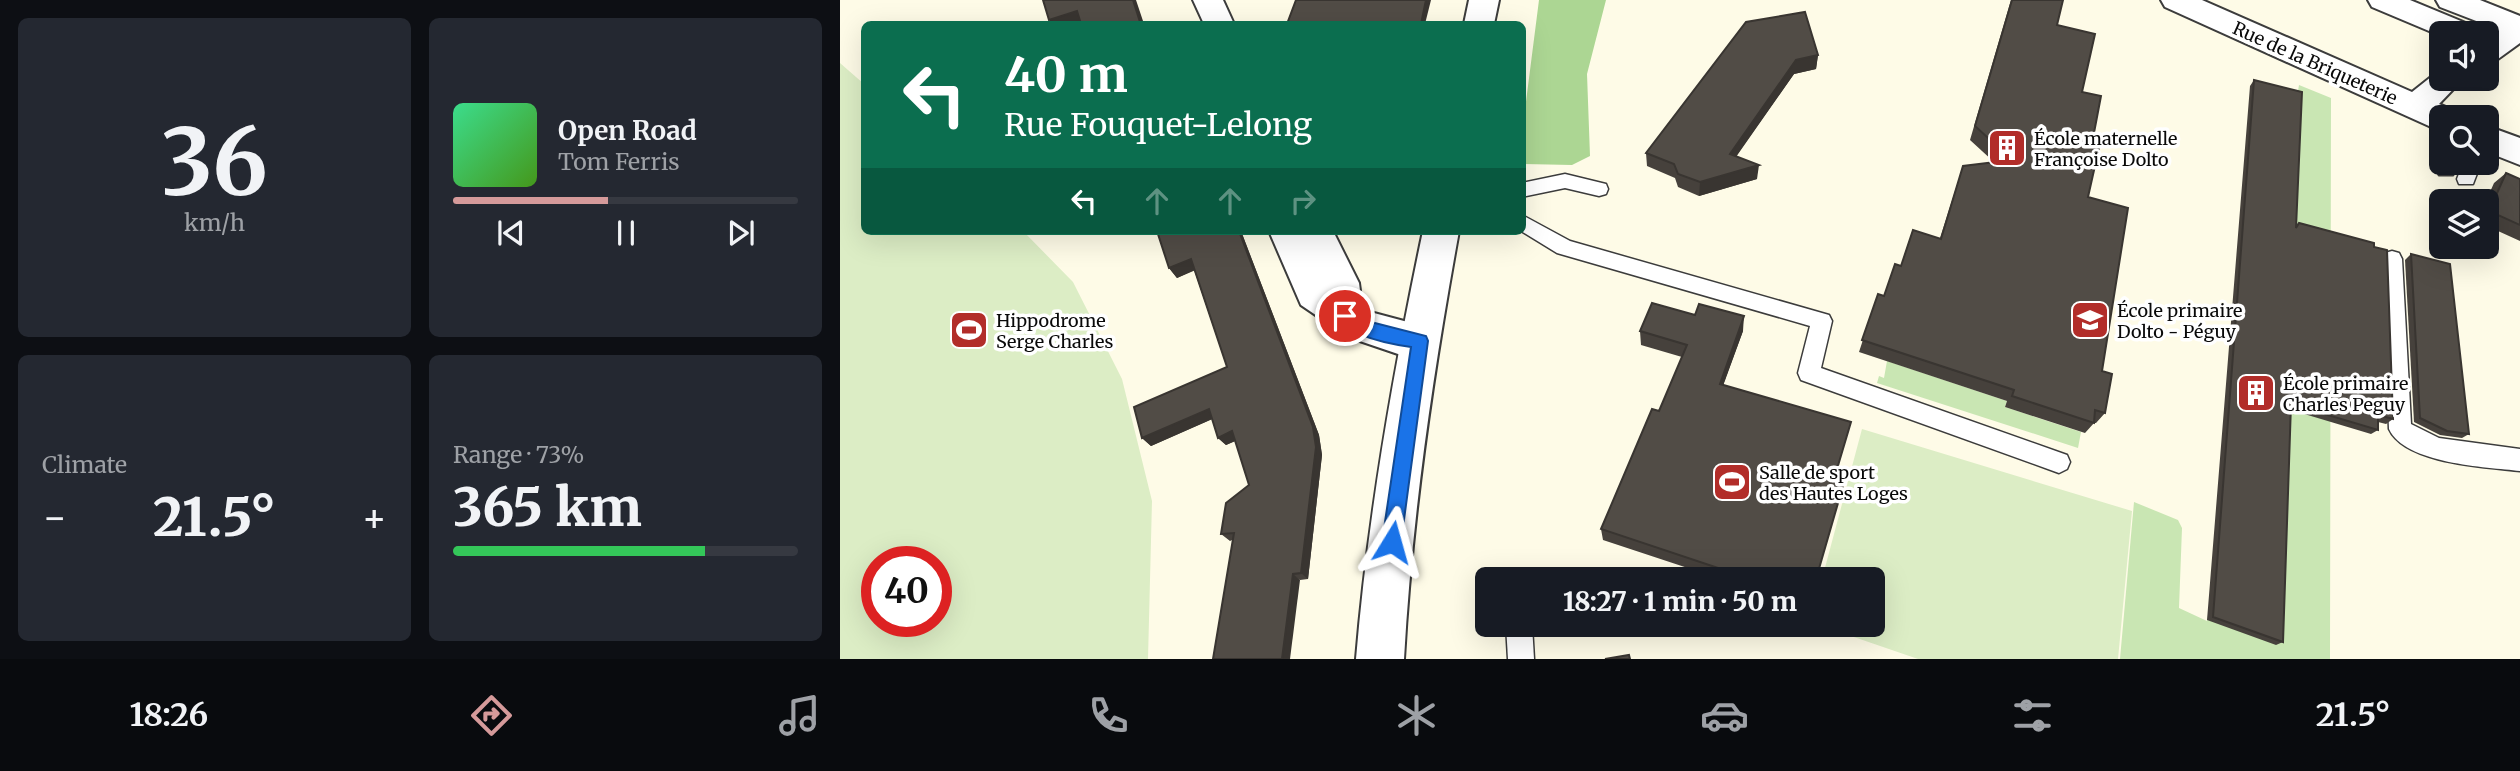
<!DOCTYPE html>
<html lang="en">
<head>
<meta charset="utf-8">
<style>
	:root { --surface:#171b24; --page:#242831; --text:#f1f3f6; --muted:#9ea1a6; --line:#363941; --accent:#d59a9a }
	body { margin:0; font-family:Merriweather,serif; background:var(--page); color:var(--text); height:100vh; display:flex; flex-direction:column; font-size:26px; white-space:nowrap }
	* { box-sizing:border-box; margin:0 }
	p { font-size:23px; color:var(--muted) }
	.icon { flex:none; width:38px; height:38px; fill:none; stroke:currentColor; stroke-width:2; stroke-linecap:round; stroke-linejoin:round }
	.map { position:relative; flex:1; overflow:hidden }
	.side { display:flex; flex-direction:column; gap:18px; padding:18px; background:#0d0f14; width:840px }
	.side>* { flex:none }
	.hud { position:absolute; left:21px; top:21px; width:665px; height:214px; border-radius:10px; box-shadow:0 7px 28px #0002; background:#0b6e4f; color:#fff; overflow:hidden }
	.fabs { position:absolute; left:1589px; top:21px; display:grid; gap:14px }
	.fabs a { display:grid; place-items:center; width:70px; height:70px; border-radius:10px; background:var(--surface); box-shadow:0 7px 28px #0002; font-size:35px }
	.speed { position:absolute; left:21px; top:546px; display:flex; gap:14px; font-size:35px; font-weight:700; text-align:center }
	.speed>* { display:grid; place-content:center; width:91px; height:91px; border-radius:50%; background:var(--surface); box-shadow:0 7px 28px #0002; line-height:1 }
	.speed .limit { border:10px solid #d22; background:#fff; color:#111 }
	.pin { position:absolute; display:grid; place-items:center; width:60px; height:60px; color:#fff; margin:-30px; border:4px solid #fff; border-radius:50%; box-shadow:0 2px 7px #0007 }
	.me { position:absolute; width:77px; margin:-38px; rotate:8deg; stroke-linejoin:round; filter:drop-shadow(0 0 5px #0008) }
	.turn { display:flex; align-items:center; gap:24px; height:147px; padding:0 28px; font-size:32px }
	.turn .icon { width:91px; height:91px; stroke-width:2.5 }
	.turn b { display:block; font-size:49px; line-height:60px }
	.lanes { display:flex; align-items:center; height:66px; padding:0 28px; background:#0003; justify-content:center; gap:35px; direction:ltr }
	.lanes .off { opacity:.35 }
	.big { font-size:52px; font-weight:800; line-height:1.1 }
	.side .card { flex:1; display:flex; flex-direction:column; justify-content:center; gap:10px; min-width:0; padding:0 24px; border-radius:10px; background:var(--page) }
	.side .dial { align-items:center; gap:0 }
	.dial b { font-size:91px; line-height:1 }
	.song { display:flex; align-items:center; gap:21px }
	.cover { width:84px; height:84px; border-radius:10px; background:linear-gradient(135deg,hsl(150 70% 55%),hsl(100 70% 35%)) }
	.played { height:7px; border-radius:4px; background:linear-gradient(90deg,var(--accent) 45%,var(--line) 45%) }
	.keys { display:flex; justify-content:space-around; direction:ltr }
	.heat { display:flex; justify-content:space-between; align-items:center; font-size:38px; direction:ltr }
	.charge { height:10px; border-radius:5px; background:linear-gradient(90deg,#34c759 73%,var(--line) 0) }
	.side .tiles { flex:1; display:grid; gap:18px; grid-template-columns:repeat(2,1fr) }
	.trip { position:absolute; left:635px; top:567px; width:410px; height:70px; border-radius:10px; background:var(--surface); box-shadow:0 7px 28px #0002; font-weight:800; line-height:70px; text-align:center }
	.menu { display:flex; height:112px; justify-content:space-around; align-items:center; background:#090b0e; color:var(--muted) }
	.menu .icon { width:49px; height:49px }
	.menu .on { color:var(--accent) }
	.menu b { font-size:32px; color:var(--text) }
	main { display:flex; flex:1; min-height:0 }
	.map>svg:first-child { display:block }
	.green { fill:#c9e6b3 }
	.forest { fill:#acd693 }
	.pitch { fill:#dcedc5; fill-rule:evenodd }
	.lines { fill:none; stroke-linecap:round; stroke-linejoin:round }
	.service-casing { stroke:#3c3c3c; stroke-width:3 }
	.minor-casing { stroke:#3c3c3c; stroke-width:4 }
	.tertiary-casing { stroke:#3c3c3c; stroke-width:4 }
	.service { fill:#fff; fill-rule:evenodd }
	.minor { fill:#fff; fill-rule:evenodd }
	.tertiary { fill:#fff; fill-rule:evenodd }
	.wall { fill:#46413c }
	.shaded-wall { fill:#393531 }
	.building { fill:#514c46; stroke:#393531; stroke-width:2 }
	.route { fill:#1a73e8; stroke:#114b97; stroke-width:2 }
	.labels { text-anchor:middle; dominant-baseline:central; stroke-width:7; stroke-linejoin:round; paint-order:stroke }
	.street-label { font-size:18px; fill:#090909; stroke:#fff }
	.poi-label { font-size:18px; fill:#090909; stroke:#fff; text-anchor:start }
</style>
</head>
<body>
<main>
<section class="side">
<div class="tiles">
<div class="card dial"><b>36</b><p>km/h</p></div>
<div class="card">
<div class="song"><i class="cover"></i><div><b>Open Road</b><p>Tom Ferris</p></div></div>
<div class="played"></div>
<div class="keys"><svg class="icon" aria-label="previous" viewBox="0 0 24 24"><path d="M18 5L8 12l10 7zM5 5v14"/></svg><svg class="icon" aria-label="pause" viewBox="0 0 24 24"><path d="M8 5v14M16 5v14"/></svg><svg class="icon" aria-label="next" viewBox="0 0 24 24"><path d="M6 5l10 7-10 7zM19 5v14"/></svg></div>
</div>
<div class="card"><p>Climate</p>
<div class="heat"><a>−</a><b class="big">21.5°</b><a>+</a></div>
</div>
<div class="card"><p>Range · 73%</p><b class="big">365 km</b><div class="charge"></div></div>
</div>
</section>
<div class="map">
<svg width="1680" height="659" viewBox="0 0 1680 659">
	<rect width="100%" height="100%" fill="#fefbe7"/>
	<g class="green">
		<polygon points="1459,85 1491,98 1490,659 1280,659 1294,502 1338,520 1342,528 1339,608 1367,621"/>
		<polygon points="1047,361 1167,401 1165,407 1241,432 1238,448 1037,383 1039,376 1044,378"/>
	</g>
	<polygon class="forest" points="699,0 766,0 747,74 750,156 732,165 683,164 683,125"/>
	<g class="pitch">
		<path d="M0 63 24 84V231H183L233 282 282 379 312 501 308 659H0ZM37 562H96V621H37Z"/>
		<polygon points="1022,429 1292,511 1278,659 1078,659 979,625 1032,625 1032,579 982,579"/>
	</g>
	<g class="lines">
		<defs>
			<g id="service">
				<polygon points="1601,160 1601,163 1618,163 1613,175 1599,175 1597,170"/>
				<polygon points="1623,163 1641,163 1633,184 1619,184 1617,179"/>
				<polygon points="725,174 766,184 768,189 766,194 759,196 725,188 682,197 682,183"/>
				<polygon points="682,215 730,241 989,315 992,321 981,368 1227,455 1230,462 1227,469 1219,473 961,380 958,373 970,326 717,253 681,231"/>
				<path d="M1552 251 1559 253 1562 259 1571 424 1599 438 1680 449V471C1646 467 1565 464 1549 429L1542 259 1545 253Z"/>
				<polygon points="666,625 692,625 694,659 668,659"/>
			</g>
			<g id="minor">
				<polygon points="353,0 383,0 394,24 364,24"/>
				<polygon points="1321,0 1362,0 1572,92 1601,69 1601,79 1623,79 1599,104 1613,110 1617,117 1601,117 1601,130 1589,126 1325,7"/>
				<polygon points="1528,0 1570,0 1633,26 1637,33 1601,33 1601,36 1532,7"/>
				<polygon points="1596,0 1640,0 1680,16 1680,43 1658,59 1647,62 1647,36 1657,29 1600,7"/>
				<polygon points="1647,126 1680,138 1680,165 1647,152"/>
				<polygon points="429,231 493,231 519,283 522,306 534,313 594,329 599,341 594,353 580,358 561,355 508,337 461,305"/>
			</g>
			<g id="tertiary">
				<polygon points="629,0 659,0 654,24 624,24"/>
				<path d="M583 231H619C593 373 572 515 564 659H516C528 515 553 373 583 231Z"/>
			</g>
		</defs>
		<use href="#service" class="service-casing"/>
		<use href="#minor" class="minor-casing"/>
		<use href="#tertiary" class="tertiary-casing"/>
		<use href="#service" class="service"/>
		<use href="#minor" class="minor"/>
		<use href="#tertiary" class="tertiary"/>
	</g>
	<g class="wall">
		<polygon points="1171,0 1223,0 1217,25 1242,92 1253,138 1248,197 1265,413 1256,423 1254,423 1245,433 1165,407 1167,401 1019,352 1038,294 1044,296 1061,266 1100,238 1123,166 1154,162 1130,140"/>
		<polygon points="978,55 976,69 954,74 896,156 917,179 859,196 838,187 835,178 807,166 806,153"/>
		<polygon points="1414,80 1456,226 1459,223 1553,419 1546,424 1538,422 1538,430 1531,434 1451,410 1443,642 1436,645 1367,620 1410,86"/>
		<polygon points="1666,173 1680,179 1680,241 1647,226 1647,201 1646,201 1654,183"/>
		<polygon points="317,231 401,231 479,435 482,455 468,579 460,580 392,540 390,541 381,534 409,485 395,441 386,445 378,438 372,419 311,446 302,438 387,367 354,270 337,278 329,268"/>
		<polygon points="1571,254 1629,434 1622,438 1600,435 1574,422 1565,260"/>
		<polygon points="800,331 903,331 883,385 997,469 976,579 881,579 763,540 761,529 819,411 842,357 801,345"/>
	</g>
	<g class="shaded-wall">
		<polygon points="293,0 296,0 304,24 300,24"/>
		<polygon points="586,0 591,0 585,24 581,24"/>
		<polygon points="237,11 244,21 235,24 213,24 209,20"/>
		<polygon points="978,55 976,69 954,74 889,167 890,154 956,60"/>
		<polygon points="919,165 917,179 859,196 860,182"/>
		<polygon points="399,231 401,231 479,435 482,455 468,579 461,573"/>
		<polygon points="351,259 358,269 337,278 329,268"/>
		<polygon points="904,316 903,331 879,397 880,384"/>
		<polygon points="369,409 377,417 311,446 302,438"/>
		<polygon points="392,431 400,439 386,445 378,438"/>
		<polygon points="453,574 460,580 450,659 442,659"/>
	</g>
	<g class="building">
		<polygon points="203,0 293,0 300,22 300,24 241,24 237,11 209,20"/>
		<polygon points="456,0 586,0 581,24 447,24"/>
		<polygon points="1172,0 1223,0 1217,25 1255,34 1242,92 1261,96 1253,138 1259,148 1248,197 1288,208 1262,371 1272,374 1265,413 1255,410 1254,423 1172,396 1174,390 1022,340 1038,294 1044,296 1055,264 1061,266 1073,230 1101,239 1123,166 1172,160 1135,126"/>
		<polygon points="965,12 978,55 956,60 890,154 919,165 860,182 838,174 834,164 806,153 906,22"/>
		<polygon points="1414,80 1462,92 1456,228 1459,223 1534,243 1534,247 1547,250 1553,419 1538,415 1538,430 1451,404 1443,642 1373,617"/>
		<polygon points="1666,173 1680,179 1680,225 1649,211"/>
		<polygon points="317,231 399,231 473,427 476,447 461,573 453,574 442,659 373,659 394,533 381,534 386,503 409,485 392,431 378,438 369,409 302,438 294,407 387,367 351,259 329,268"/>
		<polygon points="1571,254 1610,264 1629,434 1607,431 1580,418"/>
		<polygon points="812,303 855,315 859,304 904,316 880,384 1011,422 997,469 1007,472 976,579 911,579 761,529 812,409 819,411 847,345 800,331"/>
		<polygon points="789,655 790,659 765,659"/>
	</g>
	<path class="route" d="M505 310 527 321 586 336 588 341 561 542 558 548 552 551 545 548 542 542 571 347C550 344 508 336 497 316L499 312Z"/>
	<defs>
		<symbol id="building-square" viewBox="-11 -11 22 22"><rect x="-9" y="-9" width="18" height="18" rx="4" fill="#b22d29" stroke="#fff"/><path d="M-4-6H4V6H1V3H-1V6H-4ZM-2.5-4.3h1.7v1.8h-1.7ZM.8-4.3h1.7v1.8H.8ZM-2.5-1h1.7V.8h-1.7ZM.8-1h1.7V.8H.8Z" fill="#fff"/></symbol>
		<symbol id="school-square" viewBox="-11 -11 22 22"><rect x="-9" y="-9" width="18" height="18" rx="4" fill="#b22d29" stroke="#fff"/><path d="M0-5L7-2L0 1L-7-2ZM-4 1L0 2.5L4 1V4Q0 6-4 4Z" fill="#fff"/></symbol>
		<symbol id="stadium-square" viewBox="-11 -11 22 22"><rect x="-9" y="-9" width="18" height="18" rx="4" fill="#b22d29" stroke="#fff"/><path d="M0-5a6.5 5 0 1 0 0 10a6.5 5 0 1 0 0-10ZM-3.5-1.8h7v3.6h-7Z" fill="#fff"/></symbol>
	</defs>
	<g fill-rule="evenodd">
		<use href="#building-square" x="1145" y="126" width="44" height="44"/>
		<use href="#school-square" x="1228" y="298" width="44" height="44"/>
		<use href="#stadium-square" x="107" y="308" width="44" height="44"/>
		<use href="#building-square" x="1394" y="371" width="44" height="44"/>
		<use href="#stadium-square" x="870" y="460" width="44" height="44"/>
	</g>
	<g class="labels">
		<g class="street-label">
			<text transform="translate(1475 63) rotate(24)">Rue de la Briqueterie</text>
		</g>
		<g class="poi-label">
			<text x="1194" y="138">École maternelle<tspan x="1194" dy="21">Françoise Dolto</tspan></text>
			<text x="1277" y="310">École primaire<tspan x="1277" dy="21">Dolto - Péguy</tspan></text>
			<text x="156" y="320">Hippodrome<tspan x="156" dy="21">Serge Charles</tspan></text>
			<text x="1443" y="383">École primaire<tspan x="1443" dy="21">Charles Peguy</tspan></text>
			<text x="919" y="472">Salle de sport<tspan x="919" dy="21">des Hautes Loges</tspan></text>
		</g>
	</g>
</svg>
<div class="fabs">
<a><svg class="icon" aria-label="sound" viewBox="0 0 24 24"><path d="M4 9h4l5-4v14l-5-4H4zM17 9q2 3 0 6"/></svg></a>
<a><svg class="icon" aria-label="search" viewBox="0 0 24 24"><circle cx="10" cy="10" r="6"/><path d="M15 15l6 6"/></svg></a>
<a><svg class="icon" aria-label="layers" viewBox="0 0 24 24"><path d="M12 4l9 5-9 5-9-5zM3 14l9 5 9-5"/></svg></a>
</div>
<div class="speed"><div class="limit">40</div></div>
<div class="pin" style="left:505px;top:316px;background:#d93025"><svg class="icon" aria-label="arrive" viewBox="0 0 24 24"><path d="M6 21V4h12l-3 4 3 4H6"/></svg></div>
<svg class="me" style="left:552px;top:542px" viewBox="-20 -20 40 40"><path d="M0-17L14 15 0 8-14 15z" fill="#1a73e8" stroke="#fff" stroke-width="4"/></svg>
<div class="trip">18:27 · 1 min · 50 m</div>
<div class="hud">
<div class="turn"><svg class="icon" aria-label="left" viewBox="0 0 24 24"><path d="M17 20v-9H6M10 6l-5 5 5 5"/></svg><div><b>40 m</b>Rue Fouquet-Lelong</div></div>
<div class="lanes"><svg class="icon" aria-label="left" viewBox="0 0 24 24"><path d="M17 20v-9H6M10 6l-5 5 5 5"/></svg><svg class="icon off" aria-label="ahead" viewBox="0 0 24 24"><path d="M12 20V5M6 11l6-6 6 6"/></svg><svg class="icon off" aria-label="ahead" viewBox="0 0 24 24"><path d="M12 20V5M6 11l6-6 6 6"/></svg><svg class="icon off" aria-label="right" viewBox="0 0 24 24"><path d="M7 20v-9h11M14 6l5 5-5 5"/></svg></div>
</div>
</div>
</main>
<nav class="menu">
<b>18:26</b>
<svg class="icon on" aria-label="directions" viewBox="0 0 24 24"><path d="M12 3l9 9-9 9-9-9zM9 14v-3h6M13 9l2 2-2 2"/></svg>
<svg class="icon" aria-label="music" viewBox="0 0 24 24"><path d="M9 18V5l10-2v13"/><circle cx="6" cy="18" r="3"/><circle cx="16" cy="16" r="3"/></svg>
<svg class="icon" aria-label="phone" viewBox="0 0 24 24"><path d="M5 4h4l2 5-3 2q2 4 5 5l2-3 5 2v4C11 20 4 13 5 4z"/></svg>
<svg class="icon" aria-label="climate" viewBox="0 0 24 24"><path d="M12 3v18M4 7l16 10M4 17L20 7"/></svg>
<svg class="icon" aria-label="car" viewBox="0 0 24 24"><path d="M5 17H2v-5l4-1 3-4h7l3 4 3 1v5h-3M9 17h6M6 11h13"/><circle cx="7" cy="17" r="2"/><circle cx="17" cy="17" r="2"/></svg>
<svg class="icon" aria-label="filters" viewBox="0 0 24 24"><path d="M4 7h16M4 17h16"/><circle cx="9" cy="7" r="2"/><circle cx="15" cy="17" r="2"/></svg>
<b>21.5°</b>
</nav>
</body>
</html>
